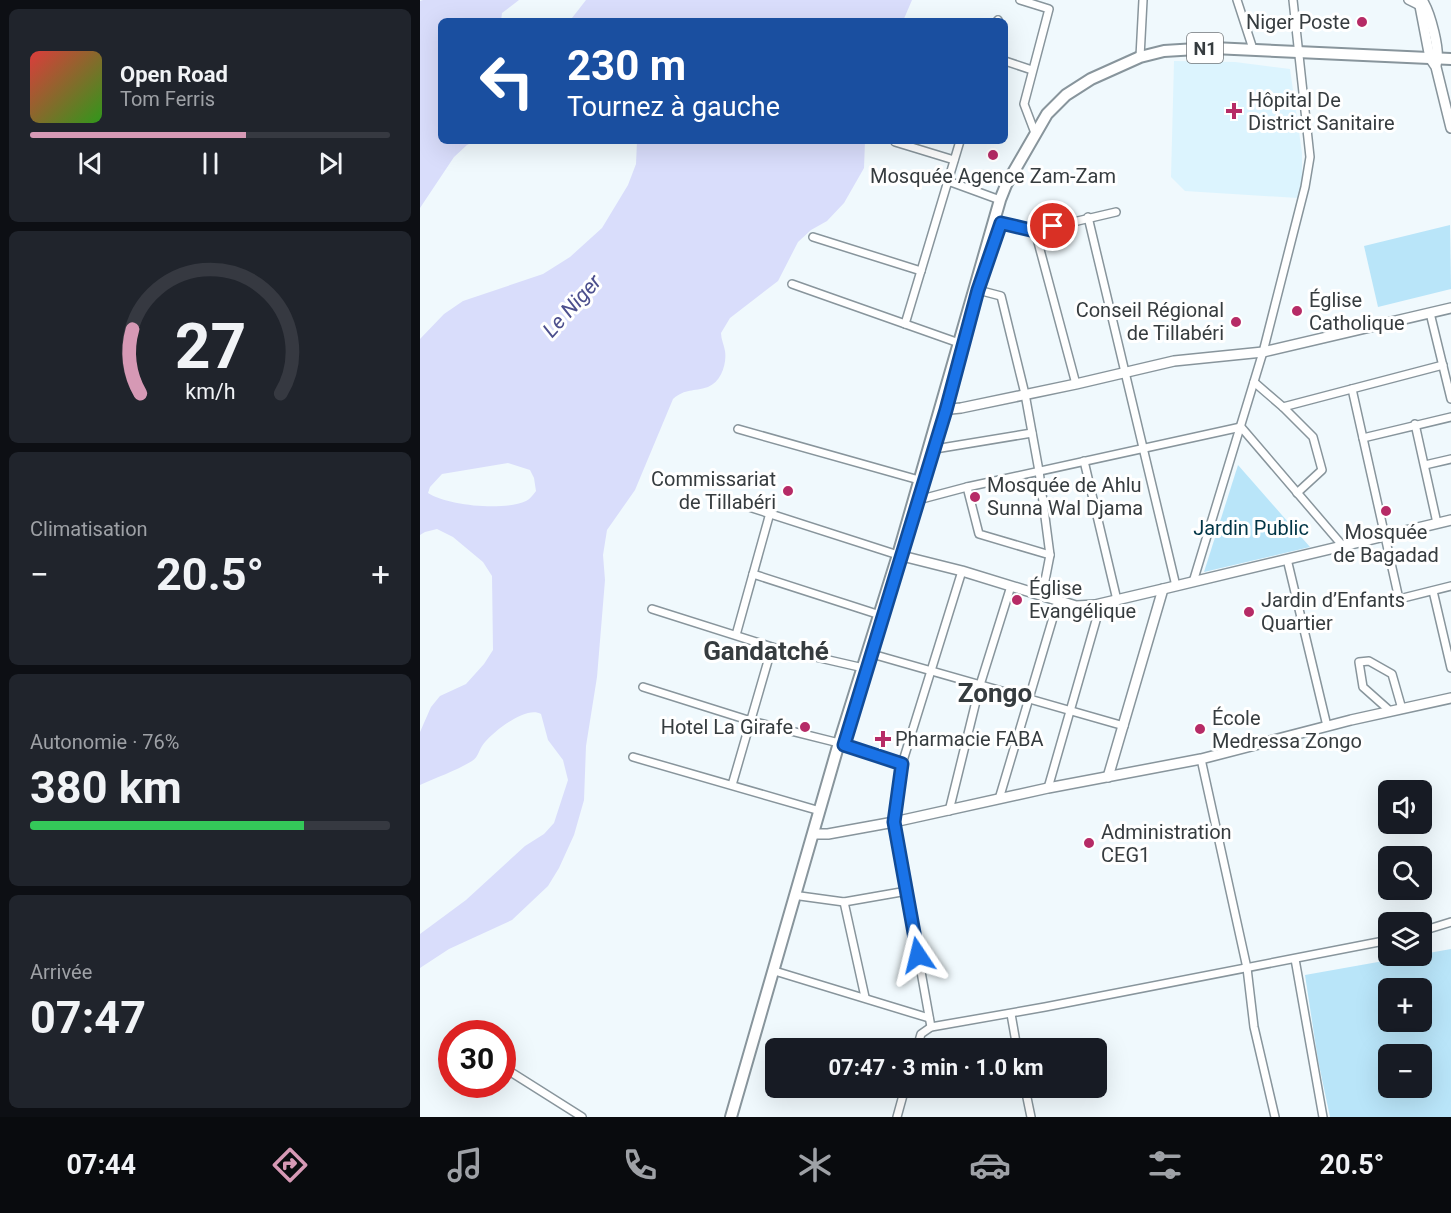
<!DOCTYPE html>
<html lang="fr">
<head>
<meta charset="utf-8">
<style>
	:root { --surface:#171b24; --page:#20242c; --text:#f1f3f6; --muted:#9ea1a6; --line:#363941; --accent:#d699b5 }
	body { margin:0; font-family:Roboto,sans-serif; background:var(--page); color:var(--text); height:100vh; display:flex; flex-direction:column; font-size:22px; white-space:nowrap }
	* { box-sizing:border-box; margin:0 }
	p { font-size:20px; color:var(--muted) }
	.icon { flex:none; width:33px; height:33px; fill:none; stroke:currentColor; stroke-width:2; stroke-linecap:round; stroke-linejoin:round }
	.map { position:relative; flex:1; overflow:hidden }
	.side { display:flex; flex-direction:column; gap:9px; padding:9px; background:#0d0f14; width:420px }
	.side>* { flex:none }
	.guide { position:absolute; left:18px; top:18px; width:570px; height:126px; border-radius:9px; box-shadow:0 6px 24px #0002; background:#1a4fa0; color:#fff; overflow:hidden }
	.buttons { position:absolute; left:958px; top:780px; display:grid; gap:12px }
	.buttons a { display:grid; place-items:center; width:54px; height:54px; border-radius:9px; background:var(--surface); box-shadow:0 6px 24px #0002; font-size:30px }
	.speed { position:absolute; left:18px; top:1020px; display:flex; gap:12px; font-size:30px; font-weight:700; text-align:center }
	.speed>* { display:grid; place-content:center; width:78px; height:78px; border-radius:50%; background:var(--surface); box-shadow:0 6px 24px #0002; line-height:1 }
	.speed .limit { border:9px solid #d22; background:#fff; color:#111 }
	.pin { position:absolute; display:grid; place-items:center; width:51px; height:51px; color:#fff; margin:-26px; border:3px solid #fff; border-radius:50%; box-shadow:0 2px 6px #0007 }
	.me { position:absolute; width:66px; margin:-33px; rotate:350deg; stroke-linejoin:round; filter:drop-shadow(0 0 4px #0008) }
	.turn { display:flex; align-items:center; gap:21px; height:126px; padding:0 30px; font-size:27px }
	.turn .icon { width:78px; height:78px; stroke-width:2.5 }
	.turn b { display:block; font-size:42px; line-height:51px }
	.big { font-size:45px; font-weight:700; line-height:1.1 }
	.side .widget { flex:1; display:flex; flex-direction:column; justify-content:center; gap:9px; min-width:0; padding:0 21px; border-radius:9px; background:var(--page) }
	.side .dial { align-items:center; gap:0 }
	.dial svg { height:156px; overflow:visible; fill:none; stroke:var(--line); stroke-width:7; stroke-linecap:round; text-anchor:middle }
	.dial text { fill:var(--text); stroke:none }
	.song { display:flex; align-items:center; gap:18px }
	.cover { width:72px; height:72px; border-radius:9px; background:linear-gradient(135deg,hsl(0 70% 55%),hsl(110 70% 35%)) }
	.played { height:6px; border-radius:3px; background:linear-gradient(90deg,var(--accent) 60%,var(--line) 60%) }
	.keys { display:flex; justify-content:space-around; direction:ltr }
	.heat { display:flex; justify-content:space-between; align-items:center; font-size:33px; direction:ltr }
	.charge { height:9px; border-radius:4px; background:linear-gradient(90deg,#34c759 76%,var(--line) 0) }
	.trip { position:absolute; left:345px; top:1038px; width:342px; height:60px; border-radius:9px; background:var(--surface); box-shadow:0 6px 24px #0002; font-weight:700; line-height:60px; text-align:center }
	.tab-bar { display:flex; height:96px; justify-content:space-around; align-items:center; background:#090b0e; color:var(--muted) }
	.tab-bar .icon { width:42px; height:42px }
	.tab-bar .current { color:var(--accent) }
	.tab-bar b { font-size:27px; color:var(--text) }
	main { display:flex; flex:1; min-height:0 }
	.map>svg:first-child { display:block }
	.built { fill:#dcf4fe }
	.green { fill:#b9e5f9; fill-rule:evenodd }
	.water { fill:#d9ddfb; fill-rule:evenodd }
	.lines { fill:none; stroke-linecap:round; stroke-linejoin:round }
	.street-casing { stroke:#88959c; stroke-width:10 }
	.secondary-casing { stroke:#88959c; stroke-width:12 }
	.primary-casing { stroke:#88959c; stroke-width:14 }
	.street { stroke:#fff; stroke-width:7 }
	.secondary { stroke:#fff; stroke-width:9 }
	.primary { stroke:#fff; stroke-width:10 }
	.route-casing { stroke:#114b97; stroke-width:15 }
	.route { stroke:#1a73e8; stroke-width:10 }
	.poi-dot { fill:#b62b66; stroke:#fff; stroke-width:2 }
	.labels { text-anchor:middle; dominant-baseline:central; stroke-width:6; stroke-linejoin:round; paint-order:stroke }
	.shield { fill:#fff; stroke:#727679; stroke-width:1.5 }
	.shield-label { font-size:18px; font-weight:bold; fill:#363c3f }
	.poi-label { font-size:20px; fill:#363c3f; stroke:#fff; text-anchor:start }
	.park-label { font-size:20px; fill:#003546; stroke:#fff }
	.water-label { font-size:21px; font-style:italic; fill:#4c4f8d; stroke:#fff }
	.district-label { font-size:26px; font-weight:bold; fill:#363c3f; stroke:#fff }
</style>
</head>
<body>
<main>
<section class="side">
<div class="widget">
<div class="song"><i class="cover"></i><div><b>Open Road</b><p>Tom Ferris</p></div></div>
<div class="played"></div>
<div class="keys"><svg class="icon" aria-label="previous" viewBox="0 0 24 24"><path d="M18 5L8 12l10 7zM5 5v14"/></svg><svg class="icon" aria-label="pause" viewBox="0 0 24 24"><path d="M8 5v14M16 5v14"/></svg><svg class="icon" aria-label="next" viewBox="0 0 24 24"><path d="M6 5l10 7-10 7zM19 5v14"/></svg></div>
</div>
<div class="widget dial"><svg viewBox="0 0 100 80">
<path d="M14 69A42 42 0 1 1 86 69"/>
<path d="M14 69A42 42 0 0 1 10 36" stroke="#d699b5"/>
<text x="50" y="56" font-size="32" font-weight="700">27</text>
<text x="50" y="72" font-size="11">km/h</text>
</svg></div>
<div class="widget"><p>Climatisation</p>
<div class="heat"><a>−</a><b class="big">20.5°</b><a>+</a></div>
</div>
<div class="widget"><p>Autonomie · 76%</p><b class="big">380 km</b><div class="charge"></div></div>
<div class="widget"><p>Arrivée</p><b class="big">07:47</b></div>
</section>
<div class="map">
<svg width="1031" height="1117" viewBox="0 0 1031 1117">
	<rect width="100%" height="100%" fill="#f0f9fd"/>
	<polygon class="built" points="754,61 815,62 870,69 882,153 882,181 878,198 765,191 751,177"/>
	<g class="green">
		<polygon points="1030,225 1031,289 958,307 944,246"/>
		<polygon points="818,465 890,547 784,572"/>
		<path d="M1031 949V1117H910L898 1060 885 975ZM969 988H1002V1022H969ZM969 1054H1002V1088H969Z"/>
	</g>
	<g class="water">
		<polygon points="3,0 99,0 82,13 81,21 21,21 21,141 55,141 47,145 34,157 0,208 0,1"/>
		<polygon points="166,0 492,0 483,21 142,21 152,18"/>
		<path d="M217 141H445L444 168 424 203 407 221 391 230 378 242 358 281 310 318 301 333C301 339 304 345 305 351 307 364 301 382 288 387 273 392 266 388 253 399L215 490 187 530 183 555 185 580 177 677 166 746 164 800 154 835 139 868 128 886 92 920 29 949 0 968V934L46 900 105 846 124 834 134 823 148 780 143 760 128 740 121 714C107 705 74 731 65 742 59 748 59 757 52 761 36 771 17 777 0 785V732L11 707 20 696 46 684 64 664 73 650 72 576 63 562 33 537 17 529 5 532 0 535V339L24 314 43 301 123 274 150 257 182 228 208 185 216 164ZM88 463 110 470 114 478 116 491C113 495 110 499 106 501 84 511 28 506 8 493L10 487 22 474Z"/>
	</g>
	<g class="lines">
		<defs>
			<g id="street">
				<polyline points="600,0 629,9 604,104 615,133"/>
				<polyline points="817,0 833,49"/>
				<polyline points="988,0 1000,6 1003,6"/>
				<polyline points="577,21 578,20"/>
				<polyline points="720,57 723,0"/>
				<polyline points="585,61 612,70"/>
				<polyline points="475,142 534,160"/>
				<polyline points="528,181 580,200"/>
				<polyline points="668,217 756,586"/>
				<polyline points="581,223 615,231 696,212"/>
				<polyline points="615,231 656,384"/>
				<polyline points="393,237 501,271"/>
				<polyline points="372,284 539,343"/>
				<polyline points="558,290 581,296 605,394 619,471 630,555 622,596"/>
				<polyline points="1010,313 1031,399"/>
				<polyline points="485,324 540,141"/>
				<polyline points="834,382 863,407 893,437 902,470 877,493"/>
				<polyline points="932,389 979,599 1031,586"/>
				<polyline points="863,407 1023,365"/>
				<polyline points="995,424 1017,523"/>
				<polyline points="318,429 499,480"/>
				<polyline points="943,438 1031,417"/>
				<polyline points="509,450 612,433"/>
				<polyline points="664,461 697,600"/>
				<polyline points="1005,465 1031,459"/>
				<polyline points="547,487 559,534 630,555"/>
				<polyline points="301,498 478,555"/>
				<polyline points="498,500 547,487 821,427 922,545"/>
				<polyline points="867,559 907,726"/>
				<polyline points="333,574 460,615"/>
				<polyline points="773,582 843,352 885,187 890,157 873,0"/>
				<polyline points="1013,591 1031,668"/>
				<polyline points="232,609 352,647 448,669"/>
				<polyline points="316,635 350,513"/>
				<polyline points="452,654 704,726"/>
				<polyline points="223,687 331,721 419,743 482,764"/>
				<polyline points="970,711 943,687 939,662 949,661 972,674 982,709"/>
				<polyline points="213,757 400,811"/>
				<polyline points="781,759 827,968 834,1027 855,1117"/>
				<polyline points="312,785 352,647"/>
				<polyline points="628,788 681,603"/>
				<polyline points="579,799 638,601"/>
				<polyline points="529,811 560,685 591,586"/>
				<polyline points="380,896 424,902 487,891"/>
				<polyline points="424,902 445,997"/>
				<polyline points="1002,931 1031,922"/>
				<polyline points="875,959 903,1117"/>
				<polyline points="358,972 509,1018"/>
				<polyline points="591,1014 597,1048"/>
				<polyline points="511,1027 474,822 482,764 542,571"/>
				<polyline points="497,1048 501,1034 511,1027 625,1007 969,940"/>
				<polyline points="86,1069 162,1117"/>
				<polyline points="605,1088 611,1117"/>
				<polyline points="477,1117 485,1088"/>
			</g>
			<g id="secondary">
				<polyline points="1000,0 1000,6 1010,58 1016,67 1031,128"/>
				<path d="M1002 0C1010 12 1021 52 1016 65"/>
				<polyline points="520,410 541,408 656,384 754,361 843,352 1031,308"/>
				<polyline points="478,555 542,571 656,606 675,605 743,589 1031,520"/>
				<polyline points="688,777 743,589"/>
				<polyline points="394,834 408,834 474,822 628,788 781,759 931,720 1031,698"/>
			</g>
			<polyline id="primary" points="311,1117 419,743 478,555 580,200 586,185 627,114 646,95 671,79 720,57 744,51 793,48 1031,59"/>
		</defs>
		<use href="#street" class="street-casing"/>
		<use href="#secondary" class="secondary-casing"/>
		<use href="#primary" class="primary-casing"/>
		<use href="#street" class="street"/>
		<use href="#secondary" class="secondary"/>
		<use href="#primary" class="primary"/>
	</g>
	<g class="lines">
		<defs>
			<polyline id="route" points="498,955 474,822 482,764 424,745 526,410 558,290 581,223 615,231 633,226"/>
		</defs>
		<use href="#route" class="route-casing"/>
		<use href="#route" class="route"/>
	</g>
	<g class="poi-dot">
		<circle cx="942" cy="22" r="6"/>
		<path d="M811 102h6v6h6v6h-6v6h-6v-6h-6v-6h6z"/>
		<circle cx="573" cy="155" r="6"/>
		<circle cx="877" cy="311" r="6"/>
		<circle cx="816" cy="322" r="6"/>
		<circle cx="368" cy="491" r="6"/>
		<circle cx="555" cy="497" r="6"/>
		<circle cx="966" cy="511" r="6"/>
		<circle cx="597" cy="600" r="6"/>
		<circle cx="829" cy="612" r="6"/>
		<circle cx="385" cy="727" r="6"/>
		<circle cx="780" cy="729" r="6"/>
		<path d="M460 730h6v6h6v6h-6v6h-6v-6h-6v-6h6z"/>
		<circle cx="669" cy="843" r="6"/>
	</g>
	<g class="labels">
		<rect class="shield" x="767" y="33" width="36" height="30" rx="4.5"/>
		<g class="shield-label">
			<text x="785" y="48">N1</text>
		</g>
		<g class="poi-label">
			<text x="930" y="22" text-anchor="end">Niger Poste</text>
			<text x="828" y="100">Hôpital De<tspan x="828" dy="23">District Sanitaire</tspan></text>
			<text x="573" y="176" text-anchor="middle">Mosquée Agence Zam-Zam</text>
			<text x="889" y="300">Église<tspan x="889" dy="23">Catholique</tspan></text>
			<text x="804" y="310" text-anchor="end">Conseil Régional<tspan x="804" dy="23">de Tillabéri</tspan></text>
			<text x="356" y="479" text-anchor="end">Commissariat<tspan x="356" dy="23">de Tillabéri</tspan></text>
			<text x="567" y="485">Mosquée de Ahlu<tspan x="567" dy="23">Sunna Wal Djama</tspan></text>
			<text x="966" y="532" text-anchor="middle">Mosquée<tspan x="966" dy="23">de Bagadad</tspan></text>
			<text x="609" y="588">Église<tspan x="609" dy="23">Evangélique</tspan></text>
			<text x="841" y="600">Jardin d’Enfants<tspan x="841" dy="23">Quartier</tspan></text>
			<text x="792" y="718">École<tspan x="792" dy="23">Medressa Zongo</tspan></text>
			<text x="373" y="727" text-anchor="end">Hotel La Girafe</text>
			<text x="475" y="739">Pharmacie FABA</text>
			<text x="681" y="832">Administration<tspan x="681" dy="23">CEG1</tspan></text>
		</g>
		<g class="park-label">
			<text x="831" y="528">Jardin Public</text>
		</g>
		<g class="water-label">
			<text transform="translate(152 306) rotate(-48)">Le Niger</text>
		</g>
		<g class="district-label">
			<text x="346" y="651">Gandatché</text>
			<text x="575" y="693">Zongo</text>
		</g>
	</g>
</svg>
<div class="buttons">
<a><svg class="icon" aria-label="sound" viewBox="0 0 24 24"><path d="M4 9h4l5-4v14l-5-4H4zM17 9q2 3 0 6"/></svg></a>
<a><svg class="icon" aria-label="search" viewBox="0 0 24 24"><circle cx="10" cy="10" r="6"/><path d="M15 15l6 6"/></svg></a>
<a><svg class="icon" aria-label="layers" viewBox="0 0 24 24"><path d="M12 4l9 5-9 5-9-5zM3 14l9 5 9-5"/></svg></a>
<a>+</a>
<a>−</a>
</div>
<div class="speed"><div class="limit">30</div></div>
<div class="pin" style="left:633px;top:226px;background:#d93025"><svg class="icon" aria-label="arrive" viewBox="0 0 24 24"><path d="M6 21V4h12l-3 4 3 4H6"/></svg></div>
<svg class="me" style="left:498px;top:955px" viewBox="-20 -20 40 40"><path d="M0-17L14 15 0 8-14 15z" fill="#1a73e8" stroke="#fff" stroke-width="4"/></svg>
<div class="trip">07:47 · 3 min · 1.0 km</div>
<div class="guide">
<div class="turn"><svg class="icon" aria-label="left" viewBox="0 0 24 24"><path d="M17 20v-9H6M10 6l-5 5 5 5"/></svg><div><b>230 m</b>Tournez à gauche</div></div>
</div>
</div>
</main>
<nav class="tab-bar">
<b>07:44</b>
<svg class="icon current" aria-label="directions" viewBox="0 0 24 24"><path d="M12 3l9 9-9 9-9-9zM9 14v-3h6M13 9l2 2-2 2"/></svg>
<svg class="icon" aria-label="music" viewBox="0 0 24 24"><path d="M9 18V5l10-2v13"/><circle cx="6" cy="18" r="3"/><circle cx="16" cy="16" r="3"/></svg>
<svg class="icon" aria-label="phone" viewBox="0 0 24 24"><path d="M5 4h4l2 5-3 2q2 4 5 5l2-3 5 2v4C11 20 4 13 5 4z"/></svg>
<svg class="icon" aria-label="climate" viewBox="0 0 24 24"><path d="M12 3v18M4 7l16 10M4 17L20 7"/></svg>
<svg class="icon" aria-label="car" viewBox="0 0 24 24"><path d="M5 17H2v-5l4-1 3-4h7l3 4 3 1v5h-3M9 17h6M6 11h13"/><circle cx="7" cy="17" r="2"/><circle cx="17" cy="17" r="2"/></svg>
<svg class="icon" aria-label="filters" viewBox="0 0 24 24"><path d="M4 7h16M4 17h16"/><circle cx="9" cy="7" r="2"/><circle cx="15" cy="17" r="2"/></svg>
<b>20.5°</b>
</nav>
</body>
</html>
